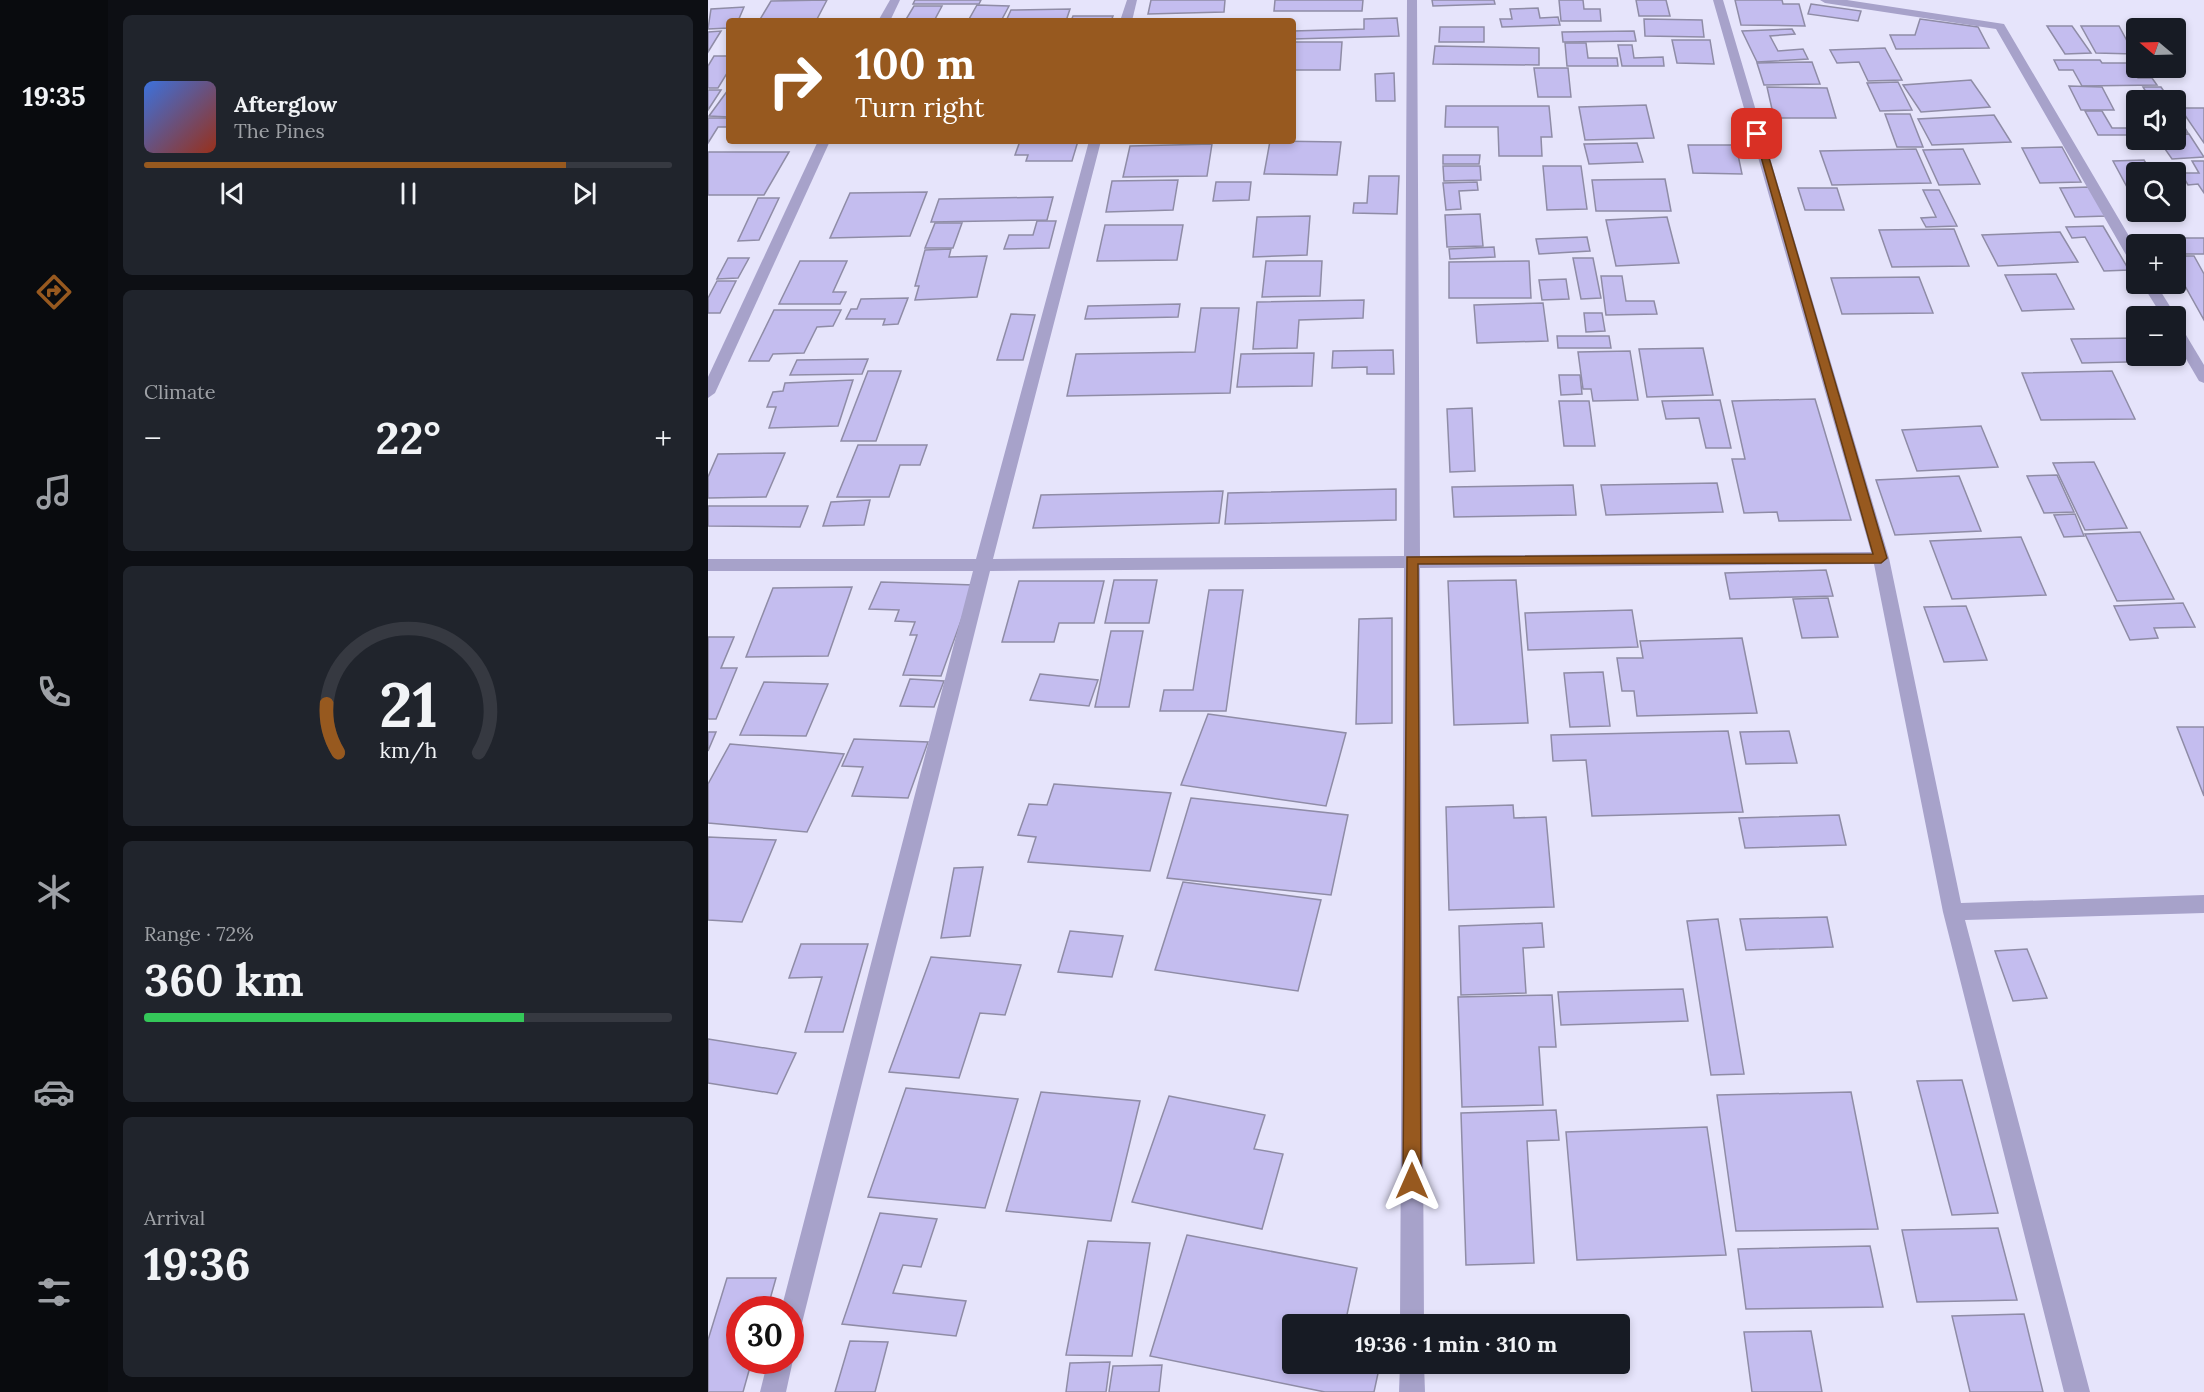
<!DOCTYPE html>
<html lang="en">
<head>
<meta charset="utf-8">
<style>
	:root { --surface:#171b24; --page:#20242c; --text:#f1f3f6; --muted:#9ea1a6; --line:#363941; --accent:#97591f }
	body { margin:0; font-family:Lora,serif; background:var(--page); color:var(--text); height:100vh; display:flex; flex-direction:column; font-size:22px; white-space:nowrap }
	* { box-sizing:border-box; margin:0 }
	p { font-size:20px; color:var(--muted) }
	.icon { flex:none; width:33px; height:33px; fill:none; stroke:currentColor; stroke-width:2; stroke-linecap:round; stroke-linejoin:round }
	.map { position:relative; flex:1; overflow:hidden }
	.sheet { display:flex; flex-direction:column; gap:15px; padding:15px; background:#0d0f14; width:600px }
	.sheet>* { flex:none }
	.hud { position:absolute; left:18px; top:18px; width:570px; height:126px; border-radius:6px; box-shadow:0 3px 9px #0003; background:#97591f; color:#fff; overflow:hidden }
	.needle { width:39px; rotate:289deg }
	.buttons { position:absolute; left:1418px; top:18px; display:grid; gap:12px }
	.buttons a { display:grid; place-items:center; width:60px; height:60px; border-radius:6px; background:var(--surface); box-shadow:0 3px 9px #0003; font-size:30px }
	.speed { position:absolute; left:18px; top:1296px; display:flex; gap:12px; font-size:30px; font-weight:700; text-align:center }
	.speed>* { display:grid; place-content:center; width:78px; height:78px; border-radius:50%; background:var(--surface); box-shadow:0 3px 9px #0003; line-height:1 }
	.speed .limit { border:9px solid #d22; background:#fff; color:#111 }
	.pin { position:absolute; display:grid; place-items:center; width:51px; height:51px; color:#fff; margin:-26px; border-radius:12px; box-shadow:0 3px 9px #0006 }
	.me { position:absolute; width:66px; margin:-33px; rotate:0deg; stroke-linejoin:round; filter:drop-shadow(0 0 4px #0008) }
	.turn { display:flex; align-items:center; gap:21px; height:126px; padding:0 30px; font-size:27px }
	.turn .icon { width:78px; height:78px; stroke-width:2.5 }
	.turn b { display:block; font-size:42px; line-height:51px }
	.big { font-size:45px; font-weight:700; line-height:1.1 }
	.sheet .tile { flex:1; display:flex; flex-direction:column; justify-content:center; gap:9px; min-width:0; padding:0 21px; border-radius:9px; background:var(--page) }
	.sheet .dial { align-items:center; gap:0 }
	.dial svg { height:156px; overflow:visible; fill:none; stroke:var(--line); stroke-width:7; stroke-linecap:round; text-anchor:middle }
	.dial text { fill:var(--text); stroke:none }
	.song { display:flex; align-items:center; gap:18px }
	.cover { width:72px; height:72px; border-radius:9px; background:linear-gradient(135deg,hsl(220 70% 55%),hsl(10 70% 35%)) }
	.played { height:6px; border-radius:3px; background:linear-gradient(90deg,var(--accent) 80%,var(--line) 80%) }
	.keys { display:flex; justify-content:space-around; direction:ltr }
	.heat { display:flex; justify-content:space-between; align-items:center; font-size:33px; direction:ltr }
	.charge { height:9px; border-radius:4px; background:linear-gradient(90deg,#34c759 72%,var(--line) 0) }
	.trip { position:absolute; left:574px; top:1314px; width:348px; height:60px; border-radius:6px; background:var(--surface); box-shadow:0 3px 9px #0003; font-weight:700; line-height:60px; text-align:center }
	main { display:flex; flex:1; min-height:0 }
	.menu { display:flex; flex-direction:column; width:108px; justify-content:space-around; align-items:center; background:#090b0e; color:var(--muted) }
	.menu .icon { width:42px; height:42px }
	.menu .on { color:var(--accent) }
	.menu b { font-size:27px; color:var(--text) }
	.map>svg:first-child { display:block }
	.building { fill:#c4bdef; stroke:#8f8ca6; stroke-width:1.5 }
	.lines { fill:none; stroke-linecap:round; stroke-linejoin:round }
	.street { fill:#a7a2ca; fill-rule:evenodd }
	.route { fill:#97591f; stroke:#623a14; stroke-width:1.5 }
</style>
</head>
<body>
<main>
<nav class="menu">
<b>19:35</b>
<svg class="icon on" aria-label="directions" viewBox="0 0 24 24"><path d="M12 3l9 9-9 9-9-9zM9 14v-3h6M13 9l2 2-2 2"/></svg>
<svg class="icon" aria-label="music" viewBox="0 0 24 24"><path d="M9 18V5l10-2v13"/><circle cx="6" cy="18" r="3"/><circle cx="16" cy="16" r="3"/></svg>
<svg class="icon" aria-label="phone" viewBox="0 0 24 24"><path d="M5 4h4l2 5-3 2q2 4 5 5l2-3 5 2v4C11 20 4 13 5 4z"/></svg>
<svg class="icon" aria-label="climate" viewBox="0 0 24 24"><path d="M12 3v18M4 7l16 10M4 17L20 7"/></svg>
<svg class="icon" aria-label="car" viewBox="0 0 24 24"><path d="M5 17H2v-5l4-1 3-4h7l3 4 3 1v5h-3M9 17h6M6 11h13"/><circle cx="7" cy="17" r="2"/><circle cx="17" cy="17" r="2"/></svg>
<svg class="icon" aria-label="filters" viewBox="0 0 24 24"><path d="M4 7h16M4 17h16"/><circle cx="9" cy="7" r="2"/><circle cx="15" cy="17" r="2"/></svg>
</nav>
<section class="sheet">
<div class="tile">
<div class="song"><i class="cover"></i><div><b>Afterglow</b><p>The Pines</p></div></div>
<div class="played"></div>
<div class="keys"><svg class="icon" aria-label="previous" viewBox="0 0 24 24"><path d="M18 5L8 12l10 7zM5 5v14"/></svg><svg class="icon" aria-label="pause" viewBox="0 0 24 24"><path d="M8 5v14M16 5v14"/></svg><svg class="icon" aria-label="next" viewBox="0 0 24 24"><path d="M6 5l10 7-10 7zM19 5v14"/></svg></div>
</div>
<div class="tile"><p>Climate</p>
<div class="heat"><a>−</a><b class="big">22°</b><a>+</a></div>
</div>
<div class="tile dial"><svg viewBox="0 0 100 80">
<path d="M14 69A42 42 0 1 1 86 69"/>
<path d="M14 69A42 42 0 0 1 8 44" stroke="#97591f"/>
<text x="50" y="56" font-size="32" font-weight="700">21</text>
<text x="50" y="72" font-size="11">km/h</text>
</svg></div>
<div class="tile"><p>Range · 72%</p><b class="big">360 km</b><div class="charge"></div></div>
<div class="tile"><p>Arrival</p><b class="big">19:36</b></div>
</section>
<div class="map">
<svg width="1496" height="1392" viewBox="0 0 1496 1392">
	<rect width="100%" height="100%" fill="#e6e4fb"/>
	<g class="building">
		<polygon points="119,0 108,21 51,21 63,1"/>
		<polygon points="207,0 273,0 271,4 205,4"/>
		<polygon points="443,0 517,0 516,12 440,14"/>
		<polygon points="567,0 655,0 654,11 566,11"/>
		<polygon points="724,0 786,0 787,4 725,6"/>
		<polygon points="851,0 875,0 876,9 892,9 893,21 853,21"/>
		<polygon points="928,0 958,0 962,16 931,16"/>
		<polygon points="1027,0 1074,0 1075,4 1091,4 1097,26 1033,25"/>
		<polygon points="1103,4 1153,11 1150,21 1100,14"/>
		<polygon points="269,5 301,6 293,21 260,21"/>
		<polygon points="206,6 234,6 226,21 197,21"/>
		<polygon points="36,7 30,21 21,21 21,28 0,29 3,9"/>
		<polygon points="830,8 832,18 850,17 852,25 794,27 792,19 804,19 802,9"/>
		<polygon points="362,9 358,21 298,21 303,10"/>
		<polygon points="365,16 405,16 403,21 363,21"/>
		<polygon points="689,18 691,36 585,39 585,31 656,29 656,19"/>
		<polygon points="936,19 994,20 996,37 937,36"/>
		<polygon points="1212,19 1270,27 1281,48 1188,49 1182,35 1207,35"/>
		<polygon points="1339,26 1364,26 1383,53 1357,54"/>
		<polygon points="1373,26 1411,26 1426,54 1388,53"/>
		<polygon points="732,27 776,27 776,42 731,42"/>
		<polygon points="1084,29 1087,34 1062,36 1070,51 1095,49 1100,59 1049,62 1034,31"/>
		<polygon points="13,31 0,52 0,32"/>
		<polygon points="926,31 928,41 855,42 854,32"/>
		<polygon points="964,40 1002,40 1006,64 969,63"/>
		<polygon points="585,42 634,42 632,70 585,70"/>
		<polygon points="857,43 878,43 880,58 909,58 910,66 859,66"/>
		<polygon points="910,45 924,45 926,58 955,57 956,66 914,66"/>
		<polygon points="727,46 831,48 831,65 725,64"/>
		<polygon points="1177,48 1194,80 1160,81 1151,62 1129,63 1122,50"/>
		<polygon points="6,56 21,56 21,70 10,88 0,88 0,66"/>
		<polygon points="1346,60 1392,60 1394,63 1421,63 1430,78 1444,78 1449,85 1374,86 1365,70 1351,70"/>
		<polygon points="1104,62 1112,84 1056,85 1049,63"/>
		<polygon points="826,68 860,68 863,97 830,97"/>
		<polygon points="686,73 687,101 668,101 667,74"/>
		<polygon points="1263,80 1282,107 1213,112 1195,85"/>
		<polygon points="1190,82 1204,110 1172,111 1159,83"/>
		<polygon points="1361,86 1394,87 1406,110 1373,110"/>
		<polygon points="1059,87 1119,88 1128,118 1066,118"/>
		<polygon points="1435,87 1453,87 1462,100 1443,100"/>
		<polygon points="0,90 13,90 0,110"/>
		<polygon points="20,90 21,117 1,116"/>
		<polygon points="938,105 946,138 877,140 871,107"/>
		<polygon points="738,106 841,106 844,137 833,137 834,156 791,156 790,127 737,127"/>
		<polygon points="1472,108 1496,108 1496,143"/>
		<polygon points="1377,111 1394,111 1404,128 1428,128 1428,135 1390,135"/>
		<polygon points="1467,111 1480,133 1467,133"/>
		<polygon points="1177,114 1202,114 1215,147 1189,147"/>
		<polygon points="1286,115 1303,142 1224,145 1210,119"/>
		<polygon points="0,118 21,118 21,127 10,127 0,143"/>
		<polygon points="1481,134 1496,157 1464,159 1457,149 1473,148 1467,140 1467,135"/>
		<polygon points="312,141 370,141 364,161 318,161 320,155 307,155"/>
		<polygon points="562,141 633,142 629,175 556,174"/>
		<polygon points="929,143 935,162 881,164 876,144"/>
		<polygon points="504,144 499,176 415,177 422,146"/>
		<polygon points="980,145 1028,145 1034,174 985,173"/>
		<polygon points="1354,147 1373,182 1332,183 1314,148"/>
		<polygon points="1208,149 1223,183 1124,185 1112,151"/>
		<polygon points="1255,149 1272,184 1231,185 1215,150"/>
		<polygon points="0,152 81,152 56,195 0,195"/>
		<polygon points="735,155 772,155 771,164 735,164"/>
		<polygon points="1436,160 1443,172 1428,172 1428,187 1419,187 1405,161"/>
		<polygon points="1484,161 1496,161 1496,193 1490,184 1480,185 1473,173 1491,173"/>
		<polygon points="735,166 772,166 773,180 736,181"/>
		<polygon points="835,166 873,166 879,209 839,210"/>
		<polygon points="661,176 691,176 689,214 645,213 646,203 659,203"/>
		<polygon points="957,179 963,211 888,211 884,180"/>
		<polygon points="470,180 465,210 398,212 404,181"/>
		<polygon points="508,182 543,182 541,200 505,201"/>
		<polygon points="769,182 770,190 751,191 753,209 738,210 735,183"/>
		<polygon points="1382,187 1398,216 1367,217 1352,188"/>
		<polygon points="1090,188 1129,188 1136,210 1097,210"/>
		<polygon points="1215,190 1231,190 1249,226 1218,227 1213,218 1228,217"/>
		<polygon points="219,192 202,236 122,238 142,193"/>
		<polygon points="345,197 339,220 223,222 231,199"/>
		<polygon points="50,198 71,198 51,240 30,241"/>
		<polygon points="772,214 775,246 739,247 737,215"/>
		<polygon points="602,216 599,255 545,257 549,217"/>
		<polygon points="959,217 971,263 908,266 898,220"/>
		<polygon points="329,221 348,221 341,248 296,249 301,235 325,235"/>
		<polygon points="227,223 254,223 245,248 217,248"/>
		<polygon points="397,225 475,225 469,260 389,261"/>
		<polygon points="1395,226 1421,270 1396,271 1377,237 1364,238 1358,227"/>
		<polygon points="1246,229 1261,266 1184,267 1171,230"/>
		<polygon points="1352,232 1370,262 1290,266 1274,235"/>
		<polygon points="879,237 882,251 831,254 828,239"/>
		<polygon points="1452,238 1496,238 1496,254 1467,254 1467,244 1455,244"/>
		<polygon points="786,247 787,257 742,259 741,249"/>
		<polygon points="243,249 241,257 279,256 269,297 207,300 211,286 207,286 217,250"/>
		<polygon points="1467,256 1486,256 1496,274 1496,320 1467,268"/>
		<polygon points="20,258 41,258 30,278 9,279"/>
		<polygon points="865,258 885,258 893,298 873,299"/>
		<polygon points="92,261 139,261 125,292 138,292 132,304 71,304"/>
		<polygon points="558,261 614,261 612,296 554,297"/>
		<polygon points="821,261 823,298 741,298 741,262"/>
		<polygon points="1348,274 1366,309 1314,311 1297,275"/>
		<polygon points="893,276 914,276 918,301 946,301 949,314 898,315"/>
		<polygon points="1211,277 1225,313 1134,314 1123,278"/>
		<polygon points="858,279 861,299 834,300 831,280"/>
		<polygon points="9,281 28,281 12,313 0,313 0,298"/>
		<polygon points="200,298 190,324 175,325 177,319 138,319 143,309 149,309 153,299"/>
		<polygon points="656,300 655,318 591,320 589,348 545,349 549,302"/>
		<polygon points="835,303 840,341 769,343 766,305"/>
		<polygon points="472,304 470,317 377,319 380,306"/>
		<polygon points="493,308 531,308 522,393 359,396 368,354 487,352"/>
		<polygon points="66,310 133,310 125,326 109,327 96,353 65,354 61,361 41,361"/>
		<polygon points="876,313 894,313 897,331 878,332"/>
		<polygon points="303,314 327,315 315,360 289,360"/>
		<polygon points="849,336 901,336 903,348 850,348"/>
		<polygon points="1428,338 1428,356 1461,356 1464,361 1374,363 1363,339"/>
		<polygon points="995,348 1005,395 939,397 931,349"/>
		<polygon points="685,350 686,374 659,374 659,367 624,368 625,351"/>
		<polygon points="922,351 930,400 885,401 883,389 875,389 870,352"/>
		<polygon points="606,353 604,386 529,387 533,354"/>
		<polygon points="160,359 154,374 82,375 89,360"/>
		<polygon points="160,371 193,371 168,441 133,441"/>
		<polygon points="1404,371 1427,419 1333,420 1314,373"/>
		<polygon points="851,375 872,375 874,394 853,395"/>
		<polygon points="145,380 130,426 61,428 68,407 59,407 65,392 75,391 77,383"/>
		<polygon points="1107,399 1143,520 1071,521 1069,512 1036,513 1024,459 1037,459 1024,401"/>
		<polygon points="1012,400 1023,448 998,448 991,418 958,419 954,401"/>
		<polygon points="851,401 881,401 887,446 856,446"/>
		<polygon points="764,408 767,471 742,472 739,409"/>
		<polygon points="1273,426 1290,467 1209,471 1194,430"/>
		<polygon points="150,445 219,445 212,465 192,465 181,497 129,497"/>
		<polygon points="77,453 58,497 0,498 0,477 10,454"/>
		<polygon points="1386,462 1419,528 1377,530 1345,463"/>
		<polygon points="1349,475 1366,512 1336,513 1319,476"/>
		<polygon points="1251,476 1273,531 1187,535 1168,480"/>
		<polygon points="1009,483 1015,512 898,515 893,485"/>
		<polygon points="865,485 868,515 746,517 744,487"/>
		<polygon points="688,489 688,520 517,524 520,493"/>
		<polygon points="515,491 511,523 325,528 333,495"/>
		<polygon points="162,500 156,525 115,526 123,502"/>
		<polygon points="0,506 100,506 92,527 0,526"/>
		<polygon points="1367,514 1376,536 1356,537 1346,515"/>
		<polygon points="1432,532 1466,599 1409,601 1377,534"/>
		<polygon points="1313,537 1338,595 1244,599 1222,541"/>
		<polygon points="1118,570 1125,596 1022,599 1017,573"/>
		<polygon points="406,580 449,580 441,623 397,623"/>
		<polygon points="808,580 820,723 746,725 740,581"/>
		<polygon points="311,581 396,581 386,623 351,623 346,642 294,642"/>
		<polygon points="173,582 266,585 233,676 195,675 209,635 202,635 207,622 187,621 191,610 161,609"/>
		<polygon points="144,587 120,656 38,657 65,588"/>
		<polygon points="501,590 535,590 518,711 452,711 456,690 485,690"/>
		<polygon points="1120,598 1130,637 1094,638 1085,599"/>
		<polygon points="1475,603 1487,627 1446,628 1450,638 1422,640 1406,606"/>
		<polygon points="1258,606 1279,660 1236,662 1216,607"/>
		<polygon points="924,610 930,647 820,650 817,613"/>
		<polygon points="684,618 684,723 648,724 651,619"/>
		<polygon points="403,631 435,631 421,707 387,707"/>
		<polygon points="0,637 26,637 13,668 29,668 8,719 0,719"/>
		<polygon points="1034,638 1049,713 929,716 926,691 914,691 909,658 935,658 932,641"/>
		<polygon points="895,672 902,726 862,727 856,673"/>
		<polygon points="332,674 390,680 381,706 322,700"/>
		<polygon points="202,679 236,681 226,707 192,706"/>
		<polygon points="56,682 120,684 98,736 32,735"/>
		<polygon points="500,714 638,733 618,806 473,785"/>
		<polygon points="1469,727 1496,727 1496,796"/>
		<polygon points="1020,731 1035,812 884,816 878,760 845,761 843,735"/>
		<polygon points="1081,731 1089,763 1038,764 1032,732"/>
		<polygon points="0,732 8,732 0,751"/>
		<polygon points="146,739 220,742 200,798 144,796 155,767 134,766"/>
		<polygon points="22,744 136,754 99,832 0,823 0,784"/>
		<polygon points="346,784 463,793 442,871 320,862 328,837 310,835 321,804 339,805"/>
		<polygon points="483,798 640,815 623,895 459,878"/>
		<polygon points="805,805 806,818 838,817 846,907 741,910 738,807"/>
		<polygon points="1131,815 1138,845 1037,848 1031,818"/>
		<polygon points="0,837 68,840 34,922 0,920"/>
		<polygon points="275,867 262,936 233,938 246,868"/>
		<polygon points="475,882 613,900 590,991 447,970"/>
		<polygon points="1119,917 1125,947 1038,950 1032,919"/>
		<polygon points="1010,919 1036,1074 1003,1075 979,921"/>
		<polygon points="834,923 836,947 815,948 818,993 753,995 751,926"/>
		<polygon points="362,931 415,936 404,977 350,972"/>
		<polygon points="93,944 160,944 135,1032 97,1032 114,977 81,978"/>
		<polygon points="1319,949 1339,998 1305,1001 1287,951"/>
		<polygon points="223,957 313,965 297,1015 272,1013 251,1078 181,1072"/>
		<polygon points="975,989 980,1021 853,1025 850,992"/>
		<polygon points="844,995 848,1047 831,1047 835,1105 754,1107 750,997"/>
		<polygon points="0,1039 88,1053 69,1094 0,1083"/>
		<polygon points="1254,1080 1290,1213 1244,1215 1209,1081"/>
		<polygon points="198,1088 310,1099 277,1208 160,1197"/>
		<polygon points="333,1092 432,1101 403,1221 298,1211"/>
		<polygon points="1143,1092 1170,1229 1028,1231 1009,1095"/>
		<polygon points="461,1096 557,1115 546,1149 575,1154 554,1229 424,1202"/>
		<polygon points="848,1110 851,1140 819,1141 826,1263 758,1265 753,1113"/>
		<polygon points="999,1127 1018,1255 869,1260 858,1132"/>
		<polygon points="172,1213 229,1219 213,1267 195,1265 185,1293 258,1301 248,1336 134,1324"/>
		<polygon points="1290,1228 1309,1300 1209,1302 1194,1230"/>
		<polygon points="479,1235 649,1268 637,1324 585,1324 585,1364 672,1364 666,1392 617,1392 442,1356"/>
		<polygon points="380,1241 442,1243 424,1356 358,1355"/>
		<polygon points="1162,1246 1175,1307 1038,1309 1030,1249"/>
		<polygon points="19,1278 68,1278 59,1310 32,1310 32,1360 44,1360 35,1392 0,1392 0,1340"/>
		<polygon points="1316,1314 1335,1392 1262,1392 1244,1316"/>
		<polygon points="1103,1331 1114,1392 1044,1392 1036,1332"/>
		<polygon points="142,1341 180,1342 167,1392 127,1392"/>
		<polygon points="402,1362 398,1392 358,1392 362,1363"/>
		<polygon points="454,1365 451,1392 401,1392 405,1366"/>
	</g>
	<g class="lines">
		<g class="street">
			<polygon points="182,0 192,0 182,21 170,21"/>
			<polygon points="419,0 429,0 424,21 412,21"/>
			<polygon points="699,0 709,0 712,556 1163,552 1005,0 1015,0 1181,558 1253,903 1496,895 1496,913 1257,920 1382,1392 1356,1392 1235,912 1166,564 712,568 716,1324 692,1324 696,568 282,571 94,1323 91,1332 82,1335 82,1310 73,1310 265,571 0,571 0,559 268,559 381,141 393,141 285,559 696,556"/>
			<polygon points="1112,0 1139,0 1296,24 1428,248 1428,264 1421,260 1288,29 1117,3"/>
			<polygon points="110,141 122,141 7,393 0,398 0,377"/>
			<polygon points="1434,284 1448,284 1468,316 1467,318 1454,316"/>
			<polygon points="1467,324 1472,325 1496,365 1496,383 1491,381 1467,340"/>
			<polygon points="82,1353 85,1360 78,1392 52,1392 60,1360 82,1360"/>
			<polygon points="692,1364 716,1364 717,1392 691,1392"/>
		</g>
	</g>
	<polygon class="route" points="1046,132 1054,134 1179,558 1173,563 710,564 713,1181 710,1187 704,1190 698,1187 695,1181 699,557 1165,554"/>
</svg>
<div class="buttons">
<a><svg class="needle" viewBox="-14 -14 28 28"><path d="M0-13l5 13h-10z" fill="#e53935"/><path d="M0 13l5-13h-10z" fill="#9ea1a6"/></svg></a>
<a><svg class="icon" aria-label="sound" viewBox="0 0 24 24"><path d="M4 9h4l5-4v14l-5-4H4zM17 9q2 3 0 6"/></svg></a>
<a><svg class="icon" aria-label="search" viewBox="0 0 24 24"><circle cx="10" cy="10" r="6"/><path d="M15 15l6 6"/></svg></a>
<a>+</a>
<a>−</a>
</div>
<div class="speed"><div class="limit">30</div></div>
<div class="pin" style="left:1049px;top:134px;background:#d93025"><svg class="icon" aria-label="arrive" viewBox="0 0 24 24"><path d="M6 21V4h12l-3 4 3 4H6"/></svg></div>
<svg class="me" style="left:704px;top:1181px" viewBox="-20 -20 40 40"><path d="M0-17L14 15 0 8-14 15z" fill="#97591f" stroke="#fff" stroke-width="4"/></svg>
<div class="trip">19:36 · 1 min · 310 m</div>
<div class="hud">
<div class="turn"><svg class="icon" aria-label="right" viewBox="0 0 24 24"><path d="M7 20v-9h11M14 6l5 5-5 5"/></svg><div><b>100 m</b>Turn right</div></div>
</div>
</div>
</main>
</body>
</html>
